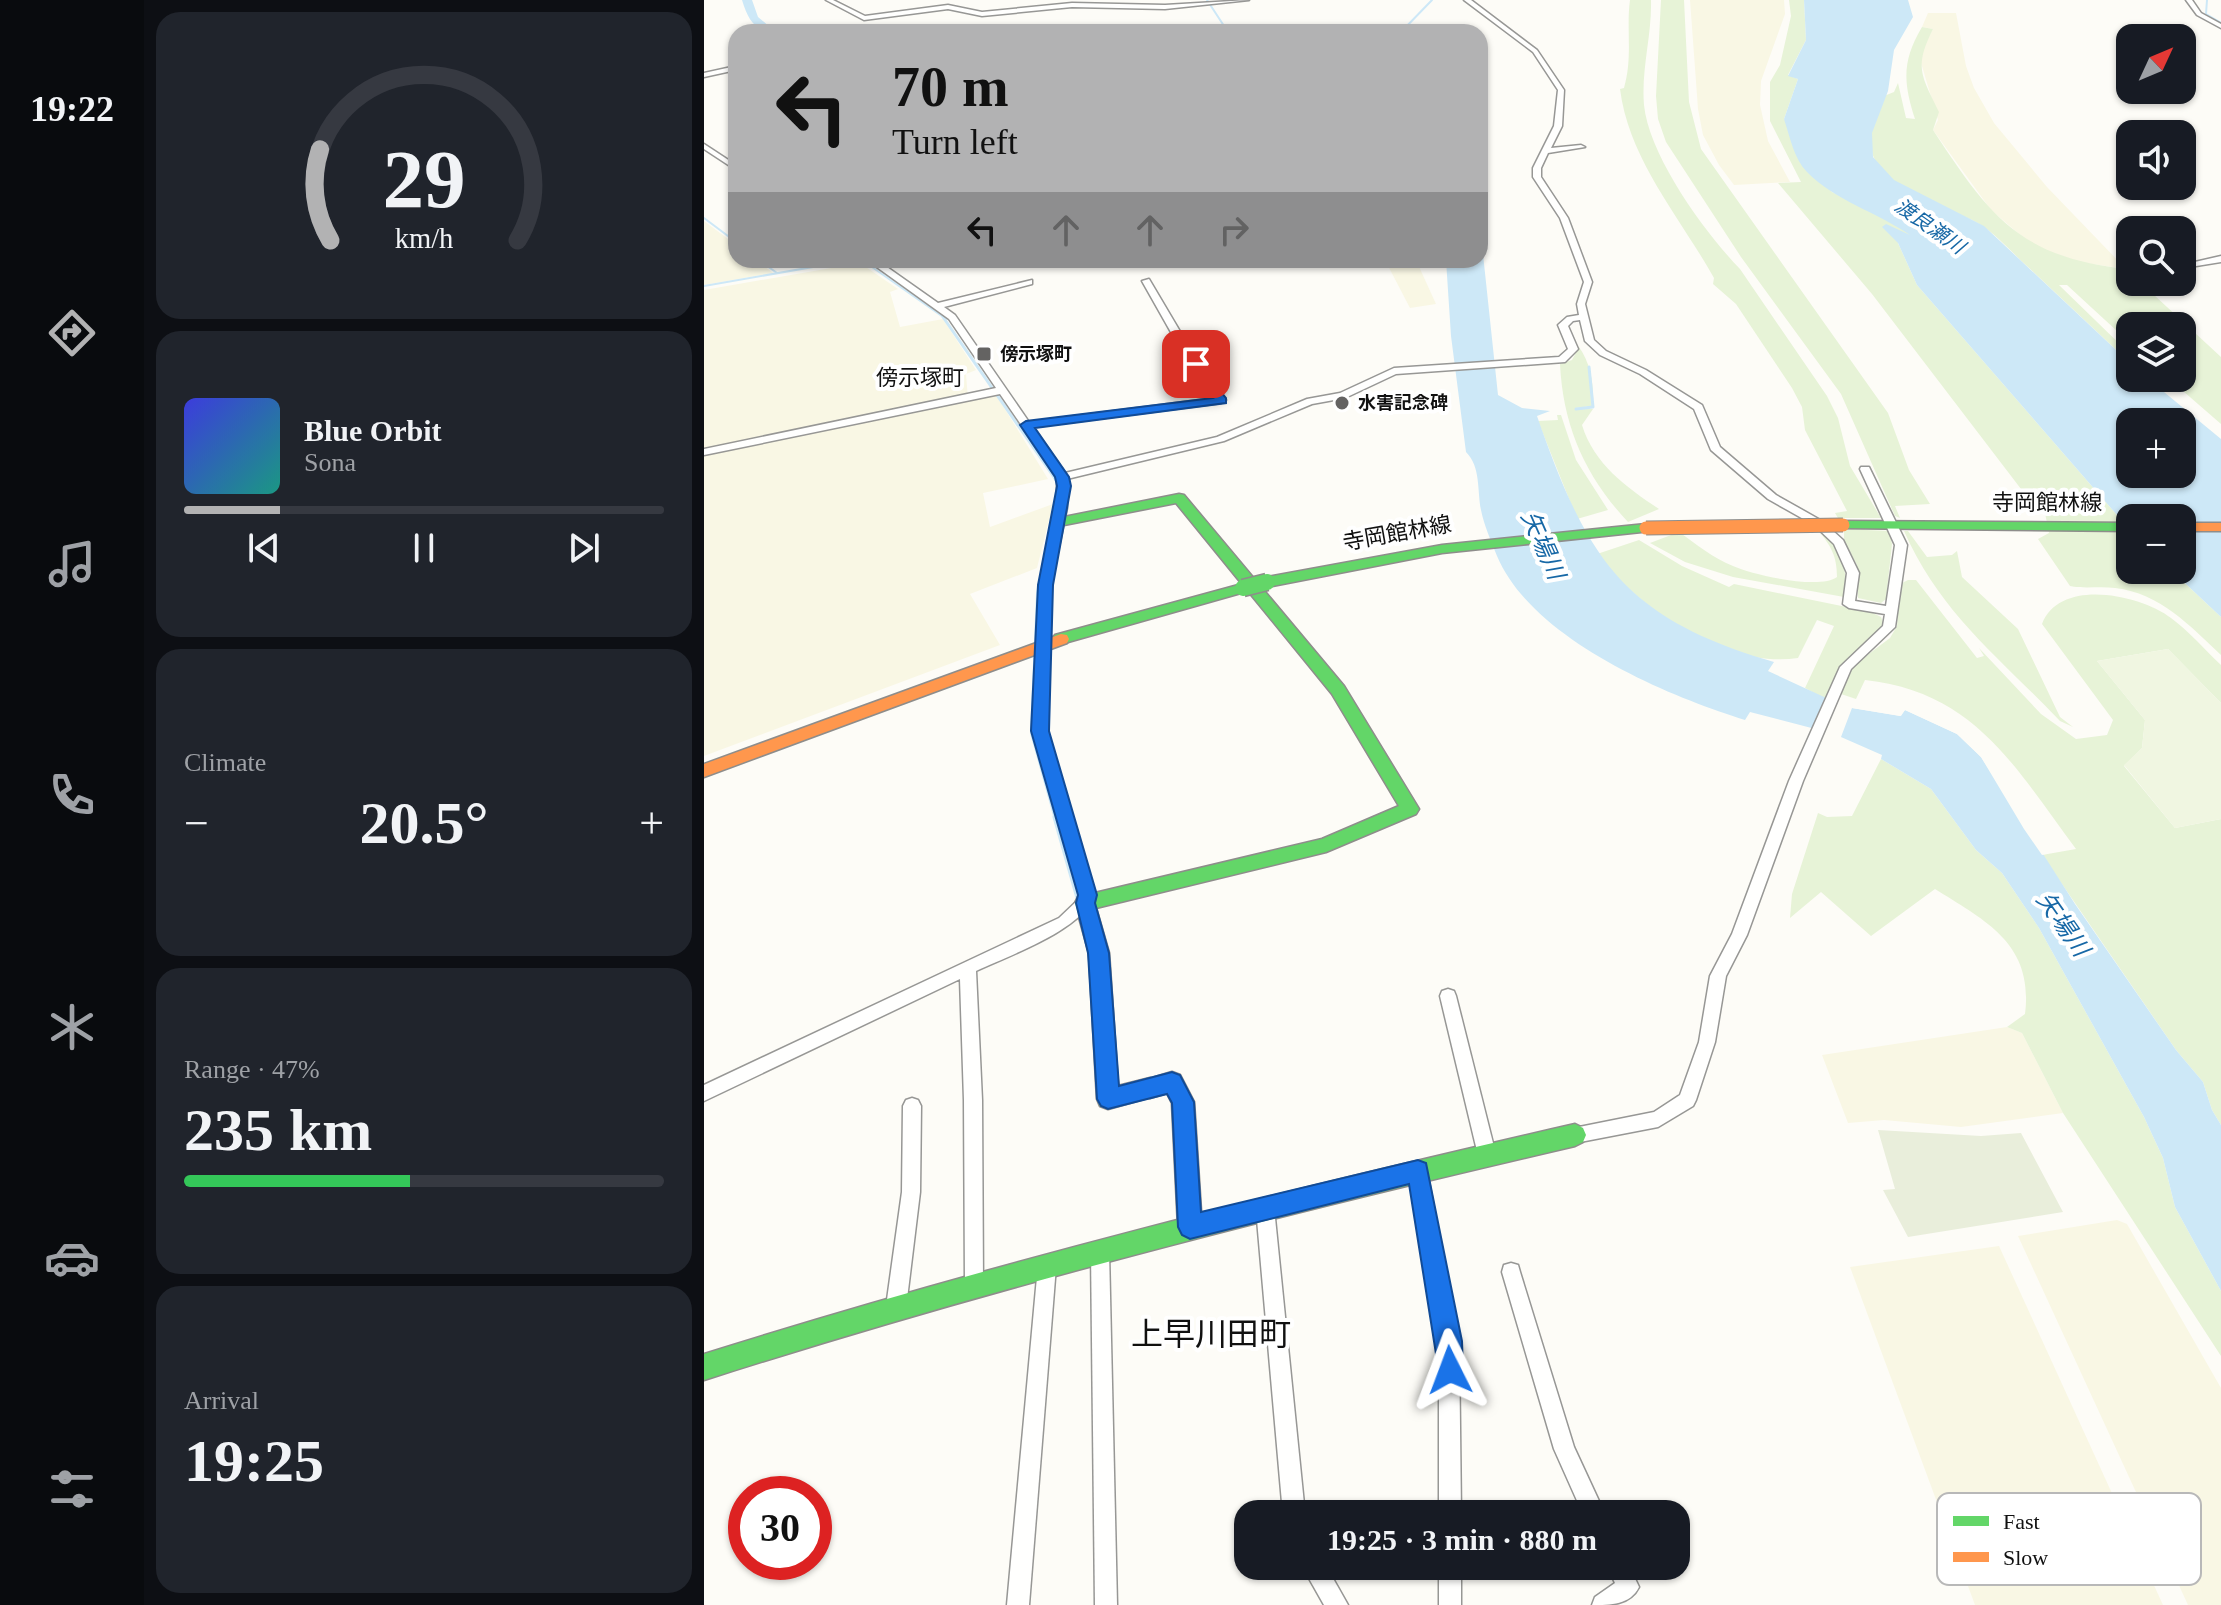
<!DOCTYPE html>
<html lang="en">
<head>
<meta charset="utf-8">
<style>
	:root { --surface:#171b24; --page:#20242c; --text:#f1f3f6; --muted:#9ea1a6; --line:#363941; --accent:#b2b2b3 }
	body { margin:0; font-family:"Times New Roman","Noto Sans JP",serif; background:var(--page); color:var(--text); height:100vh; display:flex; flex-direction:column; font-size:30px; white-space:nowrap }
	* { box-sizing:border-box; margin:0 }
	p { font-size:26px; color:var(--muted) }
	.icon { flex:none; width:44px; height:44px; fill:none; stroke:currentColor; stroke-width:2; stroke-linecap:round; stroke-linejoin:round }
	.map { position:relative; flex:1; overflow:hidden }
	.drawer { display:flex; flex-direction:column; gap:12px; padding:12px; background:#0d0f14; width:560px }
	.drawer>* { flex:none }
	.banner { position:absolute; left:24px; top:24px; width:760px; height:244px; border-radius:24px; box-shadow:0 2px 6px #0004; background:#b2b2b3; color:#111; overflow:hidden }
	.needle { width:52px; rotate:46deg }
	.fabs { position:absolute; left:1412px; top:24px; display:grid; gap:16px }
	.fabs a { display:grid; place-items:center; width:80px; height:80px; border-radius:16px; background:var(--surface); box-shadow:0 2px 6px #0004; font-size:40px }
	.speed { position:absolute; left:24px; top:1476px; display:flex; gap:16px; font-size:40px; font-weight:700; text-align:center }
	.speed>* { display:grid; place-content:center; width:104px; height:104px; border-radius:50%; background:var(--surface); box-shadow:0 2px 6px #0004; line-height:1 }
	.speed .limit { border:12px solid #d22; background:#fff; color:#111 }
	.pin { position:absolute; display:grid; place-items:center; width:68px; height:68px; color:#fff; margin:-34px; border-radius:16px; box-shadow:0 4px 12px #0006 }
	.me { position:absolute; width:88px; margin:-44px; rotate:357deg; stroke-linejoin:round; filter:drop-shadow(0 0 6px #0008) }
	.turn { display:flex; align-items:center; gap:28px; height:168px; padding:0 32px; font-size:36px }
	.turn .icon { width:104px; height:104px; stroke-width:2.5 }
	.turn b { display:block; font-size:56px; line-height:68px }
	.lanes { display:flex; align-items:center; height:76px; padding:0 32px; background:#0003; justify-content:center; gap:40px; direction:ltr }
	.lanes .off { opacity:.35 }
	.big { font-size:60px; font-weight:700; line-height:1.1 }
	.drawer .tile { flex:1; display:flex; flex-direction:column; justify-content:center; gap:12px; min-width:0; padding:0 28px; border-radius:24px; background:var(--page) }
	.drawer .dial { align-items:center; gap:0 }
	.dial svg { height:208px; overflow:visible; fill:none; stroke:var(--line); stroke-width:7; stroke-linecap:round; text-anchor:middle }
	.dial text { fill:var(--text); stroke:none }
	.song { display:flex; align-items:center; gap:24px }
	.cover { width:96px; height:96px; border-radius:12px; background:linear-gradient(135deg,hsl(240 70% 55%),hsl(170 70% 35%)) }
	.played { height:8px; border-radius:4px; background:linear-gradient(90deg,var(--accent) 20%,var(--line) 20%) }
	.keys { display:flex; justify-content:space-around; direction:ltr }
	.heat { display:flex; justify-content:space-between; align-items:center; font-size:44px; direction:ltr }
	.charge { height:12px; border-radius:6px; background:linear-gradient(90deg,#34c759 47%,var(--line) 0) }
	.trip { position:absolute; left:530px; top:1500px; width:456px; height:80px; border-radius:24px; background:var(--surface); box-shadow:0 2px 6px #0004; font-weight:700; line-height:80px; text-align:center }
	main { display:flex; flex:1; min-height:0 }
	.tabs { display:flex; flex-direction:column; width:144px; justify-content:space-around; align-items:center; background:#090b0e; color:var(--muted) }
	.tabs .icon { width:56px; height:56px }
	.tabs .current { color:var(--accent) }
	.tabs b { font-size:36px; color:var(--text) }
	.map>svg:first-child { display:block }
	.farmland { fill:#f9f7e4 }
	.green { fill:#e7f3d7 }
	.cemetery { fill:#e9eedb }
	.pitch { fill:#f0f6e1 }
	.water { fill:#cde8f7; fill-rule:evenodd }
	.pier { fill:#fdfcf7 }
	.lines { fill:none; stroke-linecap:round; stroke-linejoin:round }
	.stream-far3 { stroke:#cde8f7; stroke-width:2 }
	.stream-far2 { stroke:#cde8f7; stroke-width:3 }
	.stream-far1 { stroke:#cde8f7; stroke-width:4 }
	.stream { stroke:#cde8f7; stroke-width:5 }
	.river { fill:#cde8f7; fill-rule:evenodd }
	.street-casing { stroke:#979795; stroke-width:3 }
	.fast-casing { stroke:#8e8d8b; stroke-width:3 }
	.slow-casing { stroke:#8e8d8b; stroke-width:3 }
	.street { fill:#fffffe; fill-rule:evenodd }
	.fast { fill:#63d668; fill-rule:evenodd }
	.slow { fill:#ff974d; fill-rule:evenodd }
	.fast-bridge-casing { stroke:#8e8d8b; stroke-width:19; stroke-linecap:butt }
	.slow-bridge-casing { stroke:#8e8d8b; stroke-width:15; stroke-linecap:butt }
	.fast-bridge { stroke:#63d668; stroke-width:16 }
	.slow-bridge { stroke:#ff974d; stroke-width:13 }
	.route { fill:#1a73e8; stroke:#114b97; stroke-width:2 }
	.poi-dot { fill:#646362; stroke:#fff; stroke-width:3 }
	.labels { text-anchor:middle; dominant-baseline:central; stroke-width:8; stroke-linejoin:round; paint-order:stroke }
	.far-poi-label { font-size:18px; font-weight:bold; fill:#111; stroke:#fff; text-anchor:start }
	.far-water-label { font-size:20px; font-style:italic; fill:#1768a6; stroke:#fff }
	.far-quarter-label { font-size:22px; fill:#111; stroke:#fff }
	.street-label { font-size:22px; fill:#111; stroke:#fff }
	.water-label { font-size:24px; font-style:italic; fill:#1768a6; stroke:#fff }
	.near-quarter-label { font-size:32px; fill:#111; stroke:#fff }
	.key { fill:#fff; stroke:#b8b8b8; stroke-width:2 }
	.key-label { font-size:22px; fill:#111 }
</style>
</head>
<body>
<main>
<nav class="tabs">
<b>19:22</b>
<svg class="icon current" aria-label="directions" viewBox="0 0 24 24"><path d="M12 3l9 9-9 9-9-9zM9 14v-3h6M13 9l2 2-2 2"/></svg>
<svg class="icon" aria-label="music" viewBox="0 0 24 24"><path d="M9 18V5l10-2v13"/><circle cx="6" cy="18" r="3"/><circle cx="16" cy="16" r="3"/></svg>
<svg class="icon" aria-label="phone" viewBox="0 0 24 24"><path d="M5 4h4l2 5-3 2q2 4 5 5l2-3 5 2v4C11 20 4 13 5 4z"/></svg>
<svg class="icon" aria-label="climate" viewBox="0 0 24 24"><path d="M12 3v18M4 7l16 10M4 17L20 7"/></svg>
<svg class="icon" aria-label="car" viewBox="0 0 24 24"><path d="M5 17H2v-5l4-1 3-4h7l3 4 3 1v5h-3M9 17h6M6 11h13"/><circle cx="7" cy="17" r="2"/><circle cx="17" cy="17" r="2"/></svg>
<svg class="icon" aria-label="filters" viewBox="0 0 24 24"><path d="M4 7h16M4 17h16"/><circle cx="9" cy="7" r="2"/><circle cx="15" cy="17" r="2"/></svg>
</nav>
<section class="drawer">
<div class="tile dial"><svg viewBox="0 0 100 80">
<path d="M14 69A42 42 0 1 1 86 69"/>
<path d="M14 69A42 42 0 0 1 10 34" stroke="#b2b2b3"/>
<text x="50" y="56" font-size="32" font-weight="700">29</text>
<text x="50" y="72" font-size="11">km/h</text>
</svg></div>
<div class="tile">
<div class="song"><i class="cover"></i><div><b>Blue Orbit</b><p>Sona</p></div></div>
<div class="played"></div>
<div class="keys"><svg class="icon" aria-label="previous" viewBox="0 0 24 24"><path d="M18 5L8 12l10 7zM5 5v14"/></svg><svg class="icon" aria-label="pause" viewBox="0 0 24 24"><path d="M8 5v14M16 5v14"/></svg><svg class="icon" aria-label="next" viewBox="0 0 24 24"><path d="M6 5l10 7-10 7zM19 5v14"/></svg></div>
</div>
<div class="tile"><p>Climate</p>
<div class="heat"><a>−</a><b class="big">20.5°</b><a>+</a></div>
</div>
<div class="tile"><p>Range · 47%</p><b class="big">235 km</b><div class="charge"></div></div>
<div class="tile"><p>Arrival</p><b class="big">19:25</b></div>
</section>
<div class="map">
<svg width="1517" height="1605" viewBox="0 0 1517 1605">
	<rect width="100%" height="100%" fill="#fdfcf7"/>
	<g class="farmland">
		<polygon points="986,0 1080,0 1081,14 1057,81 1056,105 1064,141 1086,182 1030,185 1015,165 999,135 994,109"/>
		<polygon points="1224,13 1252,13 1262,66 1270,88 1290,123 1343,187 1422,269 1368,261 1346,254 1328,245 1287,210 1229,130 1234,120 1215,56 1229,29 1218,27"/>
		<polygon points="0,221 32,245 32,260 52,260 69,273 0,285"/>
		<polygon points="681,260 712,260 732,304 706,308"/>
		<polygon points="156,263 194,289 186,292 196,327 239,319 272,370 262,374 264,399 291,393 344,479 279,493 286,527 349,504 333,568 266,594 296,645 0,756 0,290"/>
		<polygon points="1303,1027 1318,1033 1359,1113 1257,1127 1180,1120 1144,1123 1118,1055"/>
		<polygon points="1413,1220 1423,1224 1517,1388 1517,1605 1484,1605 1314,1236"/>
		<polygon points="1295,1246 1459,1605 1271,1605 1146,1267"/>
	</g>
	<g class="green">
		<path d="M926 0H947C948 35 937 70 940 105 945 156 1001 233 1036 269L1123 396 1134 418 1146 466 1177 518H1134L1131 513 1143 511 1101 430 1098 407 1088 388 1032 304 1009 284 1010 278C976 217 925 160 916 89L920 88C929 57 922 29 926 0Z"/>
		<polygon points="957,0 980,0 985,102 997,149 1184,413 1205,470 1226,504 1191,506 1196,518 1191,516 1137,394 1037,257 962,142 954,119 952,96"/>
		<path d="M1085 0H1100L1102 40 1084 75 1094 79 1080 119 1128 192 1179 216 1213 239 1194 243 1213 285 1426 530V570H1467L1517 617V655C1486 626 1456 593 1411 588 1396 586 1380 589 1366 586L1334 539 1345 533 1341 513 1352 505 1341 488 1317 489 1168 294 1074 183 1097 182 1066 121V82L1076 65 1087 16Z"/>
		<path d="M1218 27 1229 29C1210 67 1217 75 1235 112L1229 130C1286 217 1316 257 1422 269L1426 282H1436L1517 357V424L1464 378H1478V326H1426V343L1363 285H1355L1426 354V363C1392 331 1358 299 1324 267 1306 251 1289 230 1268 220 1236 205 1189 192 1171 160 1161 142 1172 112 1180 96L1190 92 1194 83 1202 118 1211 119C1199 82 1198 61 1218 27Z"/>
		<path d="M875 347C887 364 890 385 889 406L871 408 889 409 878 425C890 464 922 487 955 509L924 522C881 476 859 426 856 364L868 360Z"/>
		<polygon points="853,415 857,415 872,460 904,510 873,519 834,421 854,420"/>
		<polygon points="1140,529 1185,531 1188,544 1182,599 1177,603 1154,598 1153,565 1140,540"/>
		<path d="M1114 530C1138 545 1145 570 1140 597L1029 577 981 562 946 543 975 532C992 544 1009 558 1029 566 1049 575 1116 590 1133 577 1133 556 1127 546 1114 530Z"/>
		<path d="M1200 531H1204L1223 557 1248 555 1253 551 1258 577 1314 629 1356 717 1369 727 1356 721C1296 658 1236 613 1200 531Z"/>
		<path d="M935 540 978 566 1025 587 1030 584 1167 612 1177 617 1180 625 1139 664 1121 699 1101 688 1130 626 1113 620 1094 658C1022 669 935 609 893 554Z"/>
		<path d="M1204 580H1212L1273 658 1280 656 1275 648 1337 714 1372 739 1403 735 1409 720 1338 624C1356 577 1437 595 1467 618 1485 631 1501 650 1517 665V703L1464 649 1393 661 1441 720 1438 748 1420 766 1471 828 1517 819V1125L1508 1110 1499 1082 1472 1050 1338 855 1372 849C1312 769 1272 692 1161 680L1152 699 1134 693 1150 665 1186 638 1193 626 1196 584Z"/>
		<path d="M1177 759 1227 789 1272 850 1298 873 1335 928 1440 1117 1459 1158 1471 1207 1517 1291V1356L1359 1113 1318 1033 1303 1027 1321 1014C1330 944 1282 921 1231 889L1167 936 1117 892 1086 918 1088 894 1114 813 1123 817 1148 816Z"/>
	</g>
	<polygon class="cemetery" points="1174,1130 1277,1136 1317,1133 1359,1212 1204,1237 1179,1190 1191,1189"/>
	<polygon class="pitch" points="1464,649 1517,703 1517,819 1471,828 1420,765 1438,748 1441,720 1393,661"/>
	<g class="water">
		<path d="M1100 0H1204L1209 17 1190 50 1184 91 1168 133 1169 157 1190 180 1280 226 1426 363V378H1443L1517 439V617L1467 570H1478V518H1426V530L1213 285 1194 243 1178 227 1182 224 1206 235C1173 212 1131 201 1103 172 1090 159 1086 137 1080 119L1094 79 1084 76 1102 40ZM1426 422H1478V474H1426Z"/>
		<path d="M776 226 794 395 818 408 846 411 833 416C883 559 919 618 1070 662L1064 671 1131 702 1119 731 1046 712 1041 720C961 695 828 639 793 556 787 541 780 525 777 510 773 490 777 467 762 452L747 336 742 260H776Z"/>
		<polygon points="1148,708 1196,716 1201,710 1253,734 1277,757 1371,904 1472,1050 1499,1082 1508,1110 1517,1125 1517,1291 1471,1207 1459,1158 1440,1117 1335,928 1298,873 1272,850 1227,789 1177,759 1178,755 1137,737"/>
	</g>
	<polygon class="pier" points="1150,704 1195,711 1202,706 1255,731 1280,755 1342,854 1338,855 1320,829 1277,757 1253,734 1201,710 1197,716 1148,708"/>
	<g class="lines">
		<g class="stream-far3">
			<polyline points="503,0 524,32"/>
			<polyline points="1503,0 1502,14 1517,23"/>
			<polyline points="697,32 728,0"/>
			<polyline points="0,218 32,242"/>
			<polyline points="55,260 73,273"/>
			<polyline points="158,260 242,319"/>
			<polyline points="0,286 149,260"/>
		</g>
		<g class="stream-far2">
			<polyline points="239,317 354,483"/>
			<polyline points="872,409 889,407 885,367"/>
			<polyline points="346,541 354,504"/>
		</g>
		<polyline class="stream-far1" points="346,539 334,593 328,733 352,819"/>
		<polyline class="stream" points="351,817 374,898"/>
		<path class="river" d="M38 0H48L54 17 72 32C50 32 44 19 38 0Z"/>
		<defs>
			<g id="street">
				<polygon points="122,0 129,0 161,16 244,5 278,12 368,3 461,5 545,0 461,9 368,7 278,16 244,9 160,20"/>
				<path d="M760 0H767L833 50 860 90 858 126 847 148 877 145 881 147 844 153 837 168V177L864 218 888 282 881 304 890 340 902 351 942 370 998 405 1016 447 1072 495 1118 521 1139 540 1155 573 1151 601 1182 606 1191 545 1156 469 1157 467H1165L1203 545 1191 627 1147 669 1099 781 1043 935 1022 976 1011 1042 992 1100 989 1106 954 1127 871 1143 865 1141 862 1135 865 1129 950 1112 976 1095 995 1042 1006 976 1028 934 1085 781 1136 667 1179 626 1181 614 1145 608 1139 604 1143 573 1130 544 1110 525 1064 499 1007 450 990 409 936 374 896 355 881 341 876 320 869 321 864 326 874 349 861 362 692 374 641 398 608 404 520 441 363 479V508L347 585 343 731 391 895C378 930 306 955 272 971L278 1100 279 1286 277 1293 270 1295 263 1293 261 1286 260 1100 256 979 0 1101V1085L355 918 375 899 377 895 329 731 335 585 353 508V477L296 394 0 455V449L292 388 245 319 163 260H173L234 303 328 280V284L240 307 251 315 325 422 511 398 477 350 438 281 445 279 487 350 522 400 517 403 329 427 361 473 513 437 603 399 636 393 690 368 855 357 864 349 854 325 863 317 875 315 873 304 880 282 856 218 829 177V168L850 126 854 90 829 52Z"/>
				<polygon points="1482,0 1488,0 1497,13 1517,24 1517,28 1493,15"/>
				<polygon points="32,66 32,70 0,77 0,73"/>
				<polygon points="0,144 32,165 32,170 0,149"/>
				<polygon points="1517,256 1517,262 1486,267 1482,264"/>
				<polygon points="744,989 750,991 752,996 792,1155 789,1161 783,1163 777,1161 774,1155 736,996 738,991"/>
				<polygon points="208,1098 214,1100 217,1106 216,1192 202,1307 199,1314 192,1317 185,1314 182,1307 198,1192 199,1106 202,1100"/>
				<polygon points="714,1162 720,1165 723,1171 755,1341 757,1514 735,1514 735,1341 705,1171 708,1165"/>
				<polygon points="561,1199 567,1202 570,1208 601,1514 579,1514 552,1208 555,1202"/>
				<polygon points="396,1242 403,1244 405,1251 413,1605 391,1605 387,1251 389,1244"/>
				<polygon points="343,1257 350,1259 352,1266 325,1605 303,1605 334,1266 336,1259"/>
				<polygon points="807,1263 814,1265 816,1272 870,1447 901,1514 879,1514 850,1449 798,1272 800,1265"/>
				<polygon points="598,1566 622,1566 644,1605 620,1605"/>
				<rect x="735" y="1566" width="22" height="39"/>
				<path d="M903 1566H925L935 1587C926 1605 907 1605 888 1605L891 1597 911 1583Z"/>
			</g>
			<g id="fast">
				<polygon points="475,494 480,495 640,686 715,809 712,814 622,852 392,908 405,953 414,1086 446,1078 454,1081 457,1088 454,1095 404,1109 396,1106 393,1099 385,953 371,903 374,897 618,839 695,806 628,694 544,591 357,644 351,643 349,639 351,635 538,584 472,503 355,526 348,522 355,518"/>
				<polygon points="1139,521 1426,523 1426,531 1134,528 1134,522"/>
				<polygon points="942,524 947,525 947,531 738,553 563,587 555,582 563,577 738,545"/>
				<path d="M871 1124 879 1128 882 1135 879 1142 871 1146C578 1214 287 1288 0 1380V1354C287 1264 578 1191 871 1124Z"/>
			</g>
			<g id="slow">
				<rect x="1478" y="523" width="39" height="8"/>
				<polygon points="357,634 363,635 365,639 363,643 0,777 0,764"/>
				<polygon points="468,1072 476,1075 490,1102 498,1227 494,1235 486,1239 478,1235 474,1227 468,1103 463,1093 446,1098 438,1095 435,1088 438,1081"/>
			</g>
		</defs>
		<use href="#street" class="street-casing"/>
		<use href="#fast" class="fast-casing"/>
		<use href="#slow" class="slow-casing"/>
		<use href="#street" class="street"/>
		<use href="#fast" class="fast"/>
		<use href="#slow" class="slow"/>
		<defs>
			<polyline id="fast-bridge" points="539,588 563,582"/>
			<polyline id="slow-bridge" points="942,528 1139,525"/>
		</defs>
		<use href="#fast-bridge" class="fast-bridge-casing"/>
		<use href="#slow-bridge" class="slow-bridge-casing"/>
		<use href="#fast-bridge" class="fast-bridge"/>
		<use href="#slow-bridge" class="slow-bridge"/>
	</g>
	<polygon class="route" points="492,361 522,398 522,403 331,428 365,477 367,486 349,585 345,731 393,895 391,903 405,953 415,1086 468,1072 476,1075 490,1102 497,1212 714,1160 722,1163 758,1341 759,1370 755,1379 746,1383 736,1379 705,1184 486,1239 478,1235 474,1227 468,1103 463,1094 404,1109 397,1106 393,1099 384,953 372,903 374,895 327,731 334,585 353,486 351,477 316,425 322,421 509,398 486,364"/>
	<g class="poi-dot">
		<rect x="272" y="346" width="16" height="16" rx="4"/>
		<circle cx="638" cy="403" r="8"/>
	</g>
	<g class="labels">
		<g class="far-poi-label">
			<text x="296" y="354">傍示塚町</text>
			<text x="654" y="403">水害記念碑</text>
		</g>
		<g class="far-water-label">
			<text transform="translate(1226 226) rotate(35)">渡良瀬川</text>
		</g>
		<g class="far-quarter-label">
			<text x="216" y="377">傍示塚町</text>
		</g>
		<g class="street-label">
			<text x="1343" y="502">寺岡館林線</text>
			<text transform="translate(693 533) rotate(-10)">寺岡館林線</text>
		</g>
		<g class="water-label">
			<text transform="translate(839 545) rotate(66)">矢場川</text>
			<text transform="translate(1359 924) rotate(55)">矢場川</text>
		</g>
		<g class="near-quarter-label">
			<text x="507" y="1334">上早川田町</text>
		</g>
	</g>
	<rect x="1233" y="1493" width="264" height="92" rx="12" class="key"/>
	<rect x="1249" y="1516" width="36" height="10" fill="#63d668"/>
	<rect x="1249" y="1552" width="36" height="10" fill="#ff974d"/>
	<g class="key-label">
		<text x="1299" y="1529">Fast</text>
		<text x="1299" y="1565">Slow</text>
	</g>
</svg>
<div class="fabs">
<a><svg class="needle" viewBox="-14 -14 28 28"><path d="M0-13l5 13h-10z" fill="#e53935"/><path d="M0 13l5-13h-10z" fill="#9ea1a6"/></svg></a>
<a><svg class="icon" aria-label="sound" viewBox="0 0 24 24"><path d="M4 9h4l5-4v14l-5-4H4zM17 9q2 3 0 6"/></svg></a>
<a><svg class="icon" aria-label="search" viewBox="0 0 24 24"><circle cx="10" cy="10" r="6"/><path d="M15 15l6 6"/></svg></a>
<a><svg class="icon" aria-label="layers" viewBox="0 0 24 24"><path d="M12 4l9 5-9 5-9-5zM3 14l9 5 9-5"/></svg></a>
<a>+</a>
<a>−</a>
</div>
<div class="speed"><div class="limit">30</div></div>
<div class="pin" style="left:492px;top:364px;background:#d93025"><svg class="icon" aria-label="arrive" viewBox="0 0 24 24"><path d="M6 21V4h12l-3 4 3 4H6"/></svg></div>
<svg class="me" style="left:746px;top:1370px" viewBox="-20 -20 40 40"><path d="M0-17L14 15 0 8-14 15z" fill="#1a73e8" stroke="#fff" stroke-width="4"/></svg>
<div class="trip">19:25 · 3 min · 880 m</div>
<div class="banner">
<div class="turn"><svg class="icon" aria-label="left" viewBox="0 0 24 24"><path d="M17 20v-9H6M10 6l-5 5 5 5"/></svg><div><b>70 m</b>Turn left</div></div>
<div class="lanes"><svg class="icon" aria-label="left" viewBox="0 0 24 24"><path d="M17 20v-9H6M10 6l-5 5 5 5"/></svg><svg class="icon off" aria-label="ahead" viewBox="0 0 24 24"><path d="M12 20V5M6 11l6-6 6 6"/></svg><svg class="icon off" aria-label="ahead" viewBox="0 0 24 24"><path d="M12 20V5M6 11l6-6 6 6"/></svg><svg class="icon off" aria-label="right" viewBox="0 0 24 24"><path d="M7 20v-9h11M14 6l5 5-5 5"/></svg></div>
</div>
</div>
</main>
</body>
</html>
